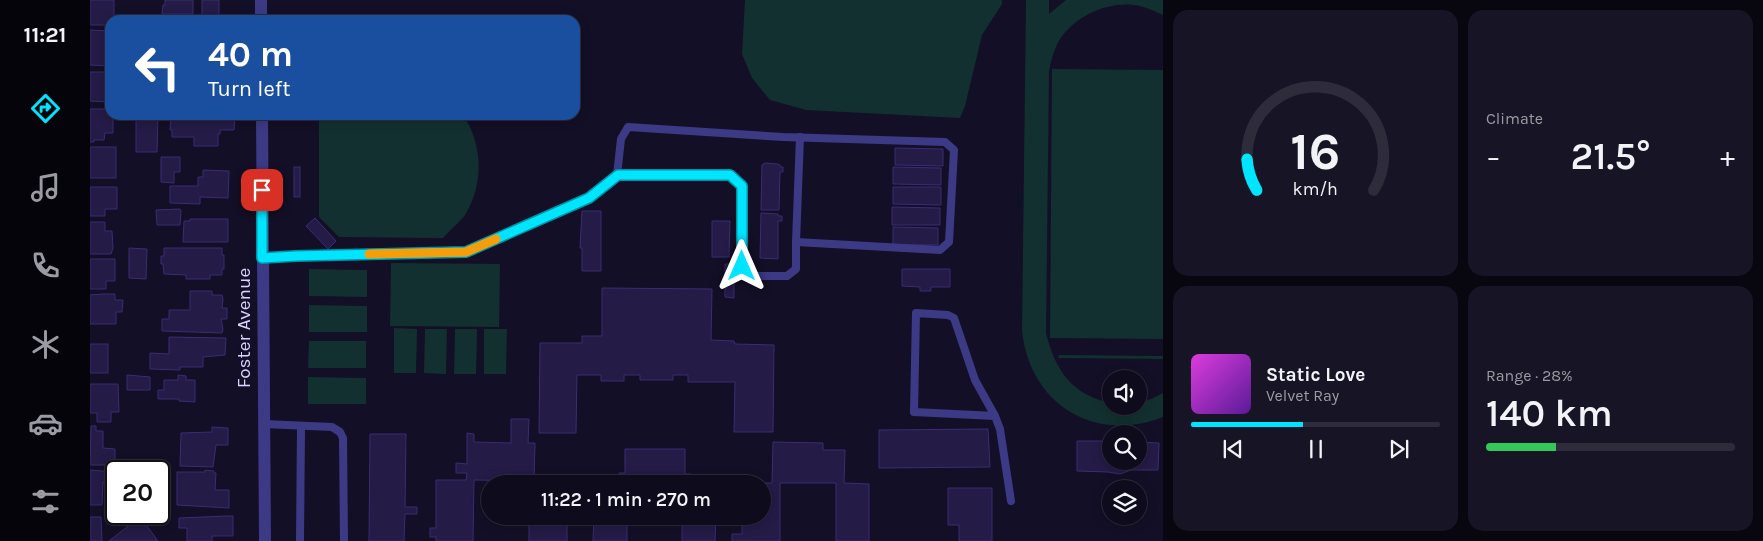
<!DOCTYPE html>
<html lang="en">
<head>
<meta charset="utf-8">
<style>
	:root { --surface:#0e0b1c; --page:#171425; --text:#f1f3f6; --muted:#9b9ba3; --line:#2e2b3b; --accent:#00e5ff }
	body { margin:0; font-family:Karla,sans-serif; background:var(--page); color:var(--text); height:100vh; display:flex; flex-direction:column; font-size:19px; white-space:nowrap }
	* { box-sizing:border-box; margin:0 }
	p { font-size:16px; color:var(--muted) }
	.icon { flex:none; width:28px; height:28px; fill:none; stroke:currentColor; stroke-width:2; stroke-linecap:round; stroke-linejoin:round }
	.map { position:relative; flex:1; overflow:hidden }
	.drawer { display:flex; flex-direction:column; gap:10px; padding:10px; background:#08060f; width:600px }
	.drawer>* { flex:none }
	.banner { position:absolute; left:15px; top:15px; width:475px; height:105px; border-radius:15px; box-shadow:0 2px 12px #0003,0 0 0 1px var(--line); background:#1a4fa0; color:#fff; overflow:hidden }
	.fabs { position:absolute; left:1012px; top:370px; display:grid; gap:10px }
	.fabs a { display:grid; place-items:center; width:45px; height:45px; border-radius:50%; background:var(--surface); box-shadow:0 2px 12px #0003,0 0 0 1px var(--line); font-size:25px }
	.speed { position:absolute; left:15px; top:460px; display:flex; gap:10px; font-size:25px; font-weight:700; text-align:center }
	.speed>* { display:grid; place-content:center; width:65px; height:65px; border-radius:50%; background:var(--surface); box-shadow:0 2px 12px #0003,0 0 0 1px var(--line); line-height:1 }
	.speed .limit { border:2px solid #111; border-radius:8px; background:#fff; color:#111 }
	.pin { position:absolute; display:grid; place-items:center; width:42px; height:42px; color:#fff; margin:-21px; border-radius:10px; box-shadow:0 2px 8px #0006 }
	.me { position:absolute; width:55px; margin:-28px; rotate:0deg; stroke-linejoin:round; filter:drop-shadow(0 0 4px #0008) }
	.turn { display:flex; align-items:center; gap:18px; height:105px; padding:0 20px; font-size:22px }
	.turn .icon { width:65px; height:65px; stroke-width:2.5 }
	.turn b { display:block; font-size:35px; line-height:42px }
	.big { font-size:38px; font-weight:600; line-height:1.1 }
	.drawer .tile { flex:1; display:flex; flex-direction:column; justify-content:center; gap:8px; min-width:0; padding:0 18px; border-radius:15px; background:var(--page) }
	.drawer .dial { align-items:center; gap:0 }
	.dial svg { height:130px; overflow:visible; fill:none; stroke:var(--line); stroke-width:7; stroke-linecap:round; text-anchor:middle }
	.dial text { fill:var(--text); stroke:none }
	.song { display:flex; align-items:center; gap:15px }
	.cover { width:60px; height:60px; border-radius:8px; background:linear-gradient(135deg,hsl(300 70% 55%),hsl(270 70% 35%)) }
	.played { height:5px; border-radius:2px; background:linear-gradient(90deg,var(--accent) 45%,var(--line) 45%) }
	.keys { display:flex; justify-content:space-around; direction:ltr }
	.heat { display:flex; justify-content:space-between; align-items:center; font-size:28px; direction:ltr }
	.charge { height:8px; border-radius:4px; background:linear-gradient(90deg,#34c759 28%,var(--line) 0) }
	.drawer .tiles { flex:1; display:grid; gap:10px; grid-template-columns:repeat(2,1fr) }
	.trip { position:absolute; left:391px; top:475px; width:290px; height:50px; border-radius:25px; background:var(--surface); box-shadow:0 2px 12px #0003,0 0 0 1px var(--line); font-weight:600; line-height:50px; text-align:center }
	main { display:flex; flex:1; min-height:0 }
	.dock { display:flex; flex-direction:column; width:90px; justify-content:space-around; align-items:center; background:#06040b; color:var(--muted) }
	.dock .icon { width:35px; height:35px }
	.dock .active { color:var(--accent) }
	.dock b { font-size:22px; color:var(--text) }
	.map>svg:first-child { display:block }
	.green { fill:#12302f }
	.building { fill:#241b47; stroke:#3b2d73 }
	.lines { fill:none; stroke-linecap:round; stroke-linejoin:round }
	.service { stroke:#3d3a85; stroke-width:8 }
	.tertiary { stroke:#3d3a85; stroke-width:12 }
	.route-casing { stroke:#0095a6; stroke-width:12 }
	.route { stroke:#00e5ff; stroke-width:9 }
	.slow { stroke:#f59e0b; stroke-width:9 }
	.labels { text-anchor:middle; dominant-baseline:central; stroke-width:5; stroke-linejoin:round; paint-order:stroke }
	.street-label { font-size:19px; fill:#d9d4ff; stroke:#130f26 }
</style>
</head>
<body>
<main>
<nav class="dock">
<b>11:21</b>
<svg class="icon active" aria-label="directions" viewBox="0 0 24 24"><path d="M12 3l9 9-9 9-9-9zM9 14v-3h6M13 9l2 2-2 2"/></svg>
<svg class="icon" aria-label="music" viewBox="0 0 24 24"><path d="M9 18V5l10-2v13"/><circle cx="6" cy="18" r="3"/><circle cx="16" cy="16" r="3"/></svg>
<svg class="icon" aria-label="phone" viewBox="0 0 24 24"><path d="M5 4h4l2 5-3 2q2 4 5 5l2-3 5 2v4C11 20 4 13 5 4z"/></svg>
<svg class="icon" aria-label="climate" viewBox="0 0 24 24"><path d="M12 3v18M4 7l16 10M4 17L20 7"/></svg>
<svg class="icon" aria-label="car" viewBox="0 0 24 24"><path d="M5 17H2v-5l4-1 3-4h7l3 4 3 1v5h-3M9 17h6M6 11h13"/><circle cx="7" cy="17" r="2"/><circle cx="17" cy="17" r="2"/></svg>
<svg class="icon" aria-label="filters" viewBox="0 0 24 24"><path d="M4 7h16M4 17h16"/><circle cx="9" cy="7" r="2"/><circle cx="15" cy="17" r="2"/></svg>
</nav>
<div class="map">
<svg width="1073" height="541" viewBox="0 0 1073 541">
	<rect width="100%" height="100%" fill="#130f26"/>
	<g class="green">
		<polygon points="655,0 912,0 912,4 892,35 875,106 870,118 716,110 680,100 662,78 652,54"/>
		<path d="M936 0H959V14L976 0H1073V15C1064 11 1054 6 1044 5 1016 2 986 16 970 39 964 49 961 60 959 72L956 333C965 370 982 395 1021 403V406H1049V402L1061 399 1073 393V417C1004 444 940 404 932 331Z"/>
		<polygon points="962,69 1073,70 1073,339 960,338"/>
		<path d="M229 115H373C393 144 394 185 375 215 369 223 360 230 353 238L249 237 229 217Z"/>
		<polygon points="301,263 410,264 409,327 300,326"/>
		<polygon points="219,269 277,270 277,297 219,296"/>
		<polygon points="219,305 277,306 277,332 219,332"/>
		<polygon points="304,328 327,329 326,373 304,373"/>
		<polygon points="335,329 357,329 356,374 334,373"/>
		<polygon points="365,329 387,329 386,374 364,374"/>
		<polygon points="394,329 417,329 416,374 394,374"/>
		<polygon points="219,341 276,341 276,368 218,368"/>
		<polygon points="969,355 1073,356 1073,359 968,358"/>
		<polygon points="218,377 276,378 276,404 218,404"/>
	</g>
	<g class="building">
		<polygon points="0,0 24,0 24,20 20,20 20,25 0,25"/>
		<polygon points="75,0 103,0 103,14 72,14 73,5 75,5"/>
		<rect x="112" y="0" width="17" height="15"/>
		<polygon points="0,30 20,31 20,66 0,65"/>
		<polygon points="0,72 16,72 16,89 20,89 20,102 0,101"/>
		<polygon points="0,109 20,109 20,115 23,115 23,133 15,133 14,140 4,140 4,142 0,142"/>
		<polygon points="46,115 68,115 67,152 46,152"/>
		<polygon points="81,115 128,117 128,115 145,115 144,130 130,130 130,134 128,134 128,146 104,146 104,137 82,137 82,130 80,130"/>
		<rect x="0" y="147" width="26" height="31"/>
		<polygon points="805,148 853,149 853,166 805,165"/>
		<polygon points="71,157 90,157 90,172 84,172 84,183 71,182"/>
		<polygon points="675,163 687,164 690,165 690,167 693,167 693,172 690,172 689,210 671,210 672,165"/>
		<rect x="204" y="167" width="6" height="30"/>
		<polygon points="803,167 851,168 851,185 803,184"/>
		<polygon points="113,170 139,171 138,198 110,197 110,204 80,203 80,186 108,186 108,177 113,177"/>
		<polygon points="0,187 27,187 27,209 15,209 15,216 0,216"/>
		<polygon points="803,187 851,187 851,205 803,204"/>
		<polygon points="802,207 850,208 850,225 802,225"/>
		<polygon points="90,209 91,211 90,225 67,225 66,210"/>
		<polygon points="492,211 511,211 511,271 492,271 492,248 490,248"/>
		<polygon points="671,213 688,214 688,216 692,216 692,221 688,221 688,259 670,258"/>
		<polygon points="225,218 246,241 238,249 216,226"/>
		<polygon points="100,219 138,219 138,242 93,242 94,221 100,221"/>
		<polygon points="622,221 640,221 639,257 622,257"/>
		<polygon points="0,222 15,222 15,231 22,231 23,248 21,254 0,254"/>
		<polygon points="803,227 848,228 848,245 803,245"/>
		<polygon points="39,248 57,249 56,279 39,278"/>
		<polygon points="74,248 132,248 132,255 134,255 134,269 132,269 132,275 120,275 120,279 96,279 96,275 74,274 73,264 71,264 71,256 74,256"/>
		<polygon points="0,259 25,259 25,281 16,281 16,289 0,289"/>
		<polygon points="635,264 644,264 644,298 635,297"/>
		<polygon points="812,269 860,269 860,287 841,287 841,291 830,291 830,287 812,286"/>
		<polygon points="512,288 622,289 621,340 644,341 645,344 684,345 683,432 644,432 645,382 598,382 598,375 583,375 583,380 550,380 550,375 534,375 534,381 511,381 511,375 487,375 486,433 449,433 450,343 492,343 492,336 512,336"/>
		<polygon points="100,291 122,291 122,295 132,295 133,299 132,308 137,308 137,319 131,319 133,329 132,333 72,331 72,319 79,319 79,310 100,310"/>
		<polygon points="13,294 25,294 25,300 33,300 32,312 26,312 26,324 0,324 0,295"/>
		<polygon points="79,337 136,338 135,355 113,357 113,367 90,367 90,370 60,369 60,353 79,354"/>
		<rect x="0" y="344" width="18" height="29"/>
		<polygon points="37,375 60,377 60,390 37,390"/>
		<polygon points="88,375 96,376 96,380 105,380 105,402 89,401 89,399 68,399 68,390 74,390 74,380 88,380"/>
		<polygon points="0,384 28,384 29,412 21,412 21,422 7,422 7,413 0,413"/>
		<polygon points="421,419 439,419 438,443 445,443 444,480 478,481 478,484 440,484 440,481 384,480 383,541 346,541 346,537 340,537 340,528 346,528 346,480 376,480 377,473 366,473 366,463 377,464 377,433 384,434 384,442 421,443"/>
		<polygon points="1,426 6,426 6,431 13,431 13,448 25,449 25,465 0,465"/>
		<polygon points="122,427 138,428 138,445 126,445 123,467 90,466 91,433 122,432"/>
		<polygon points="898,429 900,467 789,468 789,430"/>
		<polygon points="280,434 316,434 315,507 327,507 327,514 315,514 314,541 279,541"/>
		<polygon points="987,441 1021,441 1021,461 1049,461 1049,442 1069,443 1068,470 1041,470 1030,474 1018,472 987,471"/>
		<polygon points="683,442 733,443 733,450 755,450 754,483 779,484 779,541 746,541 746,483 690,483 690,541 642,541 642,534 652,534 652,516 672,516 672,484 653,483 682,483"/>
		<polygon points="535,449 595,449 595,474 601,474 601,482 626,482 626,484 537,482 537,484 504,484 504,481 529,481 529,473 535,473"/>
		<polygon points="0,470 23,472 23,482 13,482 12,505 0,505"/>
		<polygon points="115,470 124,471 124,473 126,473 125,490 139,490 139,508 87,505 87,472 115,472"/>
		<polygon points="858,488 902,488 902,541 869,541 869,525 858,525"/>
		<polygon points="137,516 143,516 143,536 122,536 122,541 97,541 97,528 89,528 89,518"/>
		<rect x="439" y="516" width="38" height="25"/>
		<polygon points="504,516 537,516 537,541 503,541"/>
		<polygon points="592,516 626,516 625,541 592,541"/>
		<polygon points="0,517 11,517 12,541 0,541"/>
		<polygon points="51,518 68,541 19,541 42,523"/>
	</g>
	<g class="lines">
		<g class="service">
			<polyline points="706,242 710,137"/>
			<polyline points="173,258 206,256 376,252 499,199 527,175 531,139 538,127 693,137 855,142 864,150 859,242 850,250 706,242 706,269 697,276 664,276 652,266 652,186 641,175 527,175"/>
			<polyline points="905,416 824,412 826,313 858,315 864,318 885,380 905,416 910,429 921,501"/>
			<polyline points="174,424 242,427 250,432 253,438 254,541"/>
			<polyline points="210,541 211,426"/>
		</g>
		<g class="tertiary">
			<polyline points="171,0 171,20"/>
			<polyline points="172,115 175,541"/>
		</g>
	</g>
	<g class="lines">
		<defs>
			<polyline id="route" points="172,190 172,258 206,256 376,252 499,198 528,175 640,175 652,186 652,266"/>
		</defs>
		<use href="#route" class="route-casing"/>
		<use href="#route" class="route"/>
		<polyline class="slow" points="279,254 376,252 406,239"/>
	</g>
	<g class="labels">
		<g class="street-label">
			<text transform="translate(154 328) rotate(-90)">Foster Avenue</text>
		</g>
	</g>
</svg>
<div class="fabs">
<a><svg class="icon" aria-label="sound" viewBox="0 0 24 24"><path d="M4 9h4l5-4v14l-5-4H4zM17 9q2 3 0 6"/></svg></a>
<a><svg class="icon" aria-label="search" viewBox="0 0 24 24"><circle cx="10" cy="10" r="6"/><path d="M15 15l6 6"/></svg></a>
<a><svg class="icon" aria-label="layers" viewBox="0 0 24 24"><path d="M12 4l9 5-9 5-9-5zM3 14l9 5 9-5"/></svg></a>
</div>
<div class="speed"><div class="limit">20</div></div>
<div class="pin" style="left:172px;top:190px;background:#d93025"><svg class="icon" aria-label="arrive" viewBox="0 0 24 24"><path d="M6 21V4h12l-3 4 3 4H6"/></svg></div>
<svg class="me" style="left:652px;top:266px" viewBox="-20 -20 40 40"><path d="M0-17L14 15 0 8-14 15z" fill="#00e5ff" stroke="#fff" stroke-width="4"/></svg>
<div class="trip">11:22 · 1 min · 270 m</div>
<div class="banner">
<div class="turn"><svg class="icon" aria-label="left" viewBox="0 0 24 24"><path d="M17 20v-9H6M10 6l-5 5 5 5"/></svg><div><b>40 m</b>Turn left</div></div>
</div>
</div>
<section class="drawer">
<div class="tiles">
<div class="tile dial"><svg viewBox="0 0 100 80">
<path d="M14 69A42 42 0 1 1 86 69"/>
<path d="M14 69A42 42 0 0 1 8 50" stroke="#00e5ff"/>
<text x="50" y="56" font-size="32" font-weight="700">16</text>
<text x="50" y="72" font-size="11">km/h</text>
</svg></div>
<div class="tile"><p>Climate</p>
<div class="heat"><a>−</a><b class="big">21.5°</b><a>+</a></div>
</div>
<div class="tile">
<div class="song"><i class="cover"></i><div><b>Static Love</b><p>Velvet Ray</p></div></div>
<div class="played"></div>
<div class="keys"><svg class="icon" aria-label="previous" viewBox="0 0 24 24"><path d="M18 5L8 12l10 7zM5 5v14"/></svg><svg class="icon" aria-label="pause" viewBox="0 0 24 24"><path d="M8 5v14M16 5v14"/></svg><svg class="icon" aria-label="next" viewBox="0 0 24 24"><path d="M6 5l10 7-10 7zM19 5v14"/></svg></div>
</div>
<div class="tile"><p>Range · 28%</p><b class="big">140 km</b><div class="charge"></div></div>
</div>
</section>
</main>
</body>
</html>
